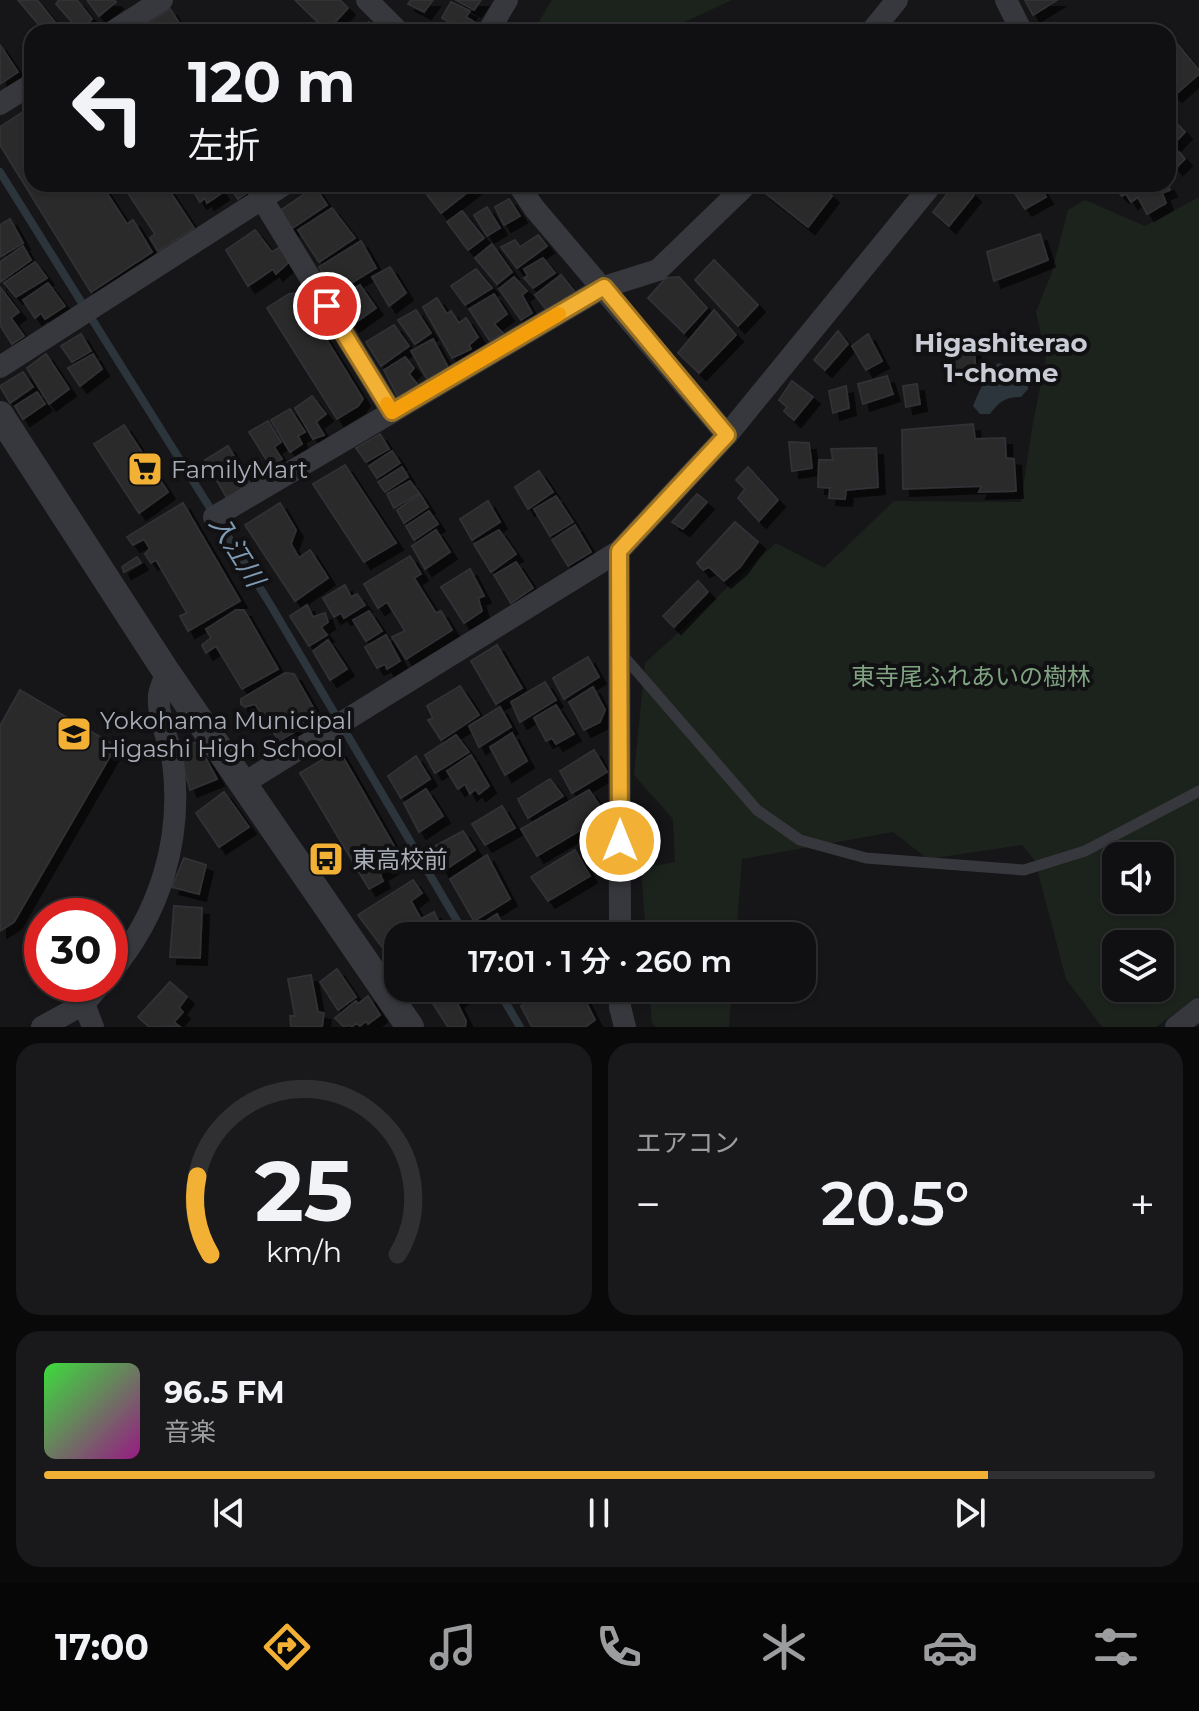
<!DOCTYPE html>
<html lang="ja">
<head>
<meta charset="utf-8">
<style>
	:root { --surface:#101012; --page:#19191b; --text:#f1f3f6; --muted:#9c9d9f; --line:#303032; --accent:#f2b134 }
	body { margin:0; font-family:Montserrat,"Noto Sans JP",sans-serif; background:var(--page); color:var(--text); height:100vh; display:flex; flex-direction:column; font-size:30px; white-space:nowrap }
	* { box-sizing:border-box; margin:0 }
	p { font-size:26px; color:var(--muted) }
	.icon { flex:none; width:44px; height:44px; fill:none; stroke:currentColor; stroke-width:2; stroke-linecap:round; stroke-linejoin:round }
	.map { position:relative; height:1027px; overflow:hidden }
	.details { display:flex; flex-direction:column; gap:16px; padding:16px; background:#09090a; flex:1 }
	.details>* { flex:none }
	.top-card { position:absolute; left:24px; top:24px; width:1152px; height:168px; border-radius:24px; box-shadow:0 2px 6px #0004,0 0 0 2px var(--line); background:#101012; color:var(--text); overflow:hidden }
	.fabs { position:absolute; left:1102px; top:842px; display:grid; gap:16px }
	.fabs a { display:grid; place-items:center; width:72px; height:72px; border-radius:16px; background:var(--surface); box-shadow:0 2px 6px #0004,0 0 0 2px var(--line); font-size:40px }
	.speed { position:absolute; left:24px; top:898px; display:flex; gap:16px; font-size:40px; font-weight:700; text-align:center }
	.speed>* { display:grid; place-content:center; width:104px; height:104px; border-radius:50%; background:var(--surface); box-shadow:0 2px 6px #0004,0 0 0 2px var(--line); line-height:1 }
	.speed .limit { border:12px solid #d22; background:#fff; color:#111 }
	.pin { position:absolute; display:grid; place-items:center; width:68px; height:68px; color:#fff; margin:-34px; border:4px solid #fff; border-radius:50%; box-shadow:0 2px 8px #0007 }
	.me { position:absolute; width:88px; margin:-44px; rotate:0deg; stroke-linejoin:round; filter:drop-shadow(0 0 6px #0008) }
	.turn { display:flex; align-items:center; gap:28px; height:168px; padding:0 32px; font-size:36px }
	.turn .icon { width:104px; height:104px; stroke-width:2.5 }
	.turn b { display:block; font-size:56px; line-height:68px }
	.big { font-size:60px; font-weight:600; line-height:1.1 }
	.details .card { flex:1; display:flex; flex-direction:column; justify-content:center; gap:12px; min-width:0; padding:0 28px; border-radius:24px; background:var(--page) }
	.details .dial { align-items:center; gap:0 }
	.dial svg { height:208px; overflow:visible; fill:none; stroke:var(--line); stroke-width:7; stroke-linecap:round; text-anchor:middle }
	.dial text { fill:var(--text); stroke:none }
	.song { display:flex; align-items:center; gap:24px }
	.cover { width:96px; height:96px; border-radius:12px; background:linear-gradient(135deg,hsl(120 70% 55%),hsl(310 70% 35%)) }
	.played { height:8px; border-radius:4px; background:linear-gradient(90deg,var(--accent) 85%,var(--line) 85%) }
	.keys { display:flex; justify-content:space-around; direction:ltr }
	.heat { display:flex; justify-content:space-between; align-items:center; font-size:44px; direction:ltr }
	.details .tiles { flex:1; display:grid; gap:16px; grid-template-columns:1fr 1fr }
	.card:last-child { grid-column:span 2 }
	.trip { position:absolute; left:384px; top:922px; width:432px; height:80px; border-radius:24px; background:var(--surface); box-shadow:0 2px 6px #0004,0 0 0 2px var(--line); font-weight:600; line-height:80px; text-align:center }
	.tab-bar { display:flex; height:128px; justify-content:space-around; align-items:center; background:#060607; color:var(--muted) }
	.tab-bar .icon { width:56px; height:56px }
	.tab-bar .on { color:var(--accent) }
	.tab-bar b { font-size:36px; color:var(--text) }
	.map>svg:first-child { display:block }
	.green { fill:#1c231d; fill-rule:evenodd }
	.water { fill:#2c353c }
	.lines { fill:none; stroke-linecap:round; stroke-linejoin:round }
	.stream { stroke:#2c353c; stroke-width:8 }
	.building { fill:#29292c; stroke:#303034; stroke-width:2; filter:url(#shadow) }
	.service { stroke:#37383d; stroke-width:11 }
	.minor { stroke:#37383d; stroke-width:22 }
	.tertiary { stroke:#37383d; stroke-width:28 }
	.route-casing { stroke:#9d7322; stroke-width:20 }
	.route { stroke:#f2b134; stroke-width:14 }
	.slow { stroke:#f59e0b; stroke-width:14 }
	.labels { text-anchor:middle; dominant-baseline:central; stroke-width:8; stroke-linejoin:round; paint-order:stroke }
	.poi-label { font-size:24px; fill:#a8adb8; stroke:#111113; text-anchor:start }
	.park-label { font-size:24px; fill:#7fa381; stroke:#111113 }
	.neighbourhood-label { font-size:26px; font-weight:bold; fill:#c9ccd4; stroke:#111113 }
	.water-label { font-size:26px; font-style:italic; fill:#7f9bb3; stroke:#111113 }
</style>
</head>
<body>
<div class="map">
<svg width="1199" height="1027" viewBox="0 0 1199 1027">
	<defs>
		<filter id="shadow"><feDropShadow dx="7" dy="7" stdDeviation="0" flood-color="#0009"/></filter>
	</defs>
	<rect width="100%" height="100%" fill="#161618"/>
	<g class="green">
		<polygon points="552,0 732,0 663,32 533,32"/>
		<path d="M1199 197V996L1156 1027H1102L1066 979 1035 861 1022 845 928 859 893 832 742 859 736 936H646L641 868 675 862 673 819 634 775 645 663 776 543 824 568 894 501 1021 502 1032 428 1046 357 1036 312 1052 272 1068 210 1085 200 1145 226ZM1116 856H1160V900H1116ZM1116 944H1160V988H1116Z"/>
		<polygon points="649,988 732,988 729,1027 656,1027 652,1023"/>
	</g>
	<path class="water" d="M998 363 1014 367 1027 378 1028 389 1021 397C1005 397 999 402 990 414H980L973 406C979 391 987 374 998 363Z"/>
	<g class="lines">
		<g class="stream">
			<polyline points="0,172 270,604 466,936"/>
			<polyline points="497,988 520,1027"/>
		</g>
	</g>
	<g class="building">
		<polygon points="18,0 37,0 63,32 45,32"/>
		<polygon points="59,0 77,0 92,19 79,30 56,4"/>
		<polygon points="87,0 114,0 116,2 99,16"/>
		<polygon points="295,0 340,0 348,8 327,31"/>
		<polygon points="411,0 433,0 424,12 408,4"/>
		<polygon points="456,0 481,0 474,10"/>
		<polygon points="1025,0 1057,0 1033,15"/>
		<polygon points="451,2 470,11 466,17 479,25 476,32 466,32 442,18"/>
		<polygon points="170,9 185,32 148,32 154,27 150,22"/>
		<polygon points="369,22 378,32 353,32"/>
		<polygon points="1177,44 1199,70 1199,74 1175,95 1172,92 1168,96 1168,52"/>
		<polygon points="0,45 18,72 0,84"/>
		<polygon points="32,106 32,184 101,184 127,224 133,220 152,252 91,292 0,145 0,127"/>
		<polygon points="1168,114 1185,132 1168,150"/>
		<polygon points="1179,152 1185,159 1176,168 1170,161"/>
		<polygon points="122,184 165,184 194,228 158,251 150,238 155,234"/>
		<polygon points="189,184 216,184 222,193 207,203 205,198 200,202"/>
		<polygon points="228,184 251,184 253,188 238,199"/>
		<polygon points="427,184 478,184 441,213 422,188"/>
		<polygon points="770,184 818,184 832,196 808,227 764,192"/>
		<polygon points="955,184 963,184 974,195 949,226 933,212"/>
		<polygon points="1009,184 1038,184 1046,197 1025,209"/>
		<polygon points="1111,184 1167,184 1170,190 1162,193 1166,203 1147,214 1138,197 1131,202 1126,194 1122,196"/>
		<polygon points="315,187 327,205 291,229 281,210"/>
		<polygon points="509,199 520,216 504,225 495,207"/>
		<polygon points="487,207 500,228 487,236 474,215"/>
		<polygon points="332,208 355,238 319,262 298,230"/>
		<polygon points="462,211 484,238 468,250 447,222"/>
		<polygon points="10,219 23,243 0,257 0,225"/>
		<polygon points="255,230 272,252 280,247 290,261 276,274 273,269 248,286 226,250"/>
		<polygon points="1040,234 1048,260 994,281 987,252"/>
		<polygon points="538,235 547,246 517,268 501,247 515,240 520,247"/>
		<polygon points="361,241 376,268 335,293 319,267"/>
		<polygon points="492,244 512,272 497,284 475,258"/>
		<polygon points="23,246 31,260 0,282 0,262"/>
		<polygon points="543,258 555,273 533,288 524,278 528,276 524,269"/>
		<polygon points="714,260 758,305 738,326 695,280"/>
		<polygon points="35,262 47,278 16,297 4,283"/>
		<polygon points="390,267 406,293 389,306 372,277"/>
		<polygon points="476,269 492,288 465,305 451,286"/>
		<polygon points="561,275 576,293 548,312 535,295"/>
		<polygon points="514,277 527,291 522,295 532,313 521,320 499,289"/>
		<polygon points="679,277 707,308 684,333 648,298 666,278"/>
		<polygon points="48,283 65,306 45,319 41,313 35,318 23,300"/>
		<polygon points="360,285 376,308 352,325 338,297"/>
		<polygon points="0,287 19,312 11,318 24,336 12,344 0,325"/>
		<polygon points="298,293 363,399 358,406 337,419 267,308 289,294"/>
		<polygon points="494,294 507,314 494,324 503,333 490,341 469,309"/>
		<polygon points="437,298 447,314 451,311 459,323 466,318 478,337 469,345 471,349 452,358 423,307"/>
		<polygon points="416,310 431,333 415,344 398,320"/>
		<polygon points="714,310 736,335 699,373 678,353"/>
		<polygon points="394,325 409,346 381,366 366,342"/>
		<polygon points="838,331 848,344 825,370 814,360"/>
		<polygon points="81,334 91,351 72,362 61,346"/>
		<polygon points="868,334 882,361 866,370 852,346"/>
		<polygon points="433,339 448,367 428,381 411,351"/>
		<polygon points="973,343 976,370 947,371 947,347"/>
		<polygon points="46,354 69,389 49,404 27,368"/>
		<polygon points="93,354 102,369 80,386 68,368"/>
		<polygon points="405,357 414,368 409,374 419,386 399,399 384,370"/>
		<polygon points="23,372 33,387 10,403 0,386"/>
		<polygon points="887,376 893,394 863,404 858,384"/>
		<polygon points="792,381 813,397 794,420 784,411 787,407 779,400"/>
		<polygon points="917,384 920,404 906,407 903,386"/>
		<polygon points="846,386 849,408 833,413 829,391"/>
		<polygon points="37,392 45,404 23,419 15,406"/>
		<polygon points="312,396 326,414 316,422 324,435 313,439 295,408"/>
		<polygon points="290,409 305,432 298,436 302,444 290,452 271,420"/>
		<polygon points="268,421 281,442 274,447 282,459 271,467 249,432"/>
		<polygon points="973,424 975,439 1005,438 1006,458 1014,459 1016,491 979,492 982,486 903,489 902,430"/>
		<polygon points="124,425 168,492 139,513 94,444"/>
		<polygon points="380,434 389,449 366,462 356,448"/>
		<polygon points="789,442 809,443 812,468 792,471"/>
		<polygon points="228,446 250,483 227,498 205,460"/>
		<polygon points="876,448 878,487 846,490 845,499 829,498 830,488 818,487 819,460 833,460 831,449"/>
		<polygon points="392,451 400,463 377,478 369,466"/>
		<polygon points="345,465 396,543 364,562 313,484"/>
		<polygon points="402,467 408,477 385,492 378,482"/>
		<polygon points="748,467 778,500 759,521 738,498 745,489 736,480"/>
		<polygon points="539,471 553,492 528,509 515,487"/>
		<polygon points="410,481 419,493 394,508 387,494"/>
		<polygon points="420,494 428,507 404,523 397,510"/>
		<polygon points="697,494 707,502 683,529 672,522"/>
		<polygon points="556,496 573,522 550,536 534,509"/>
		<polygon points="488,501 500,522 472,540 460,519"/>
		<polygon points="183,503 240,601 188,631 180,616 187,613 156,560 151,563 145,554 150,549 144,539 133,545 127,537"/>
		<polygon points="280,503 296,530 291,544 299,558 310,550 328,578 295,601 245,525"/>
		<polygon points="429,511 438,524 414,540 406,526"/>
		<polygon points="735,522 758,542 740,567 724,581 709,567 703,570 697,563"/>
		<polygon points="575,525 591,552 568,566 552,540"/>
		<polygon points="436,530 450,552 425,569 412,546"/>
		<polygon points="499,530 516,554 491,572 474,544"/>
		<polygon points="410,556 421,574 414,578 436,613 441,611 452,630 406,659 392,637 405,631 387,602 378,608 364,584"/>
		<polygon points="137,557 141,563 124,572 122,567"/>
		<polygon points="516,562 533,588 511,603 494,575"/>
		<polygon points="470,569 484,596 478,598 482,611 464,623 441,587"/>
		<polygon points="698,581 708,592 674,627 663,616"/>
		<polygon points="345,585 351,597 357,594 365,605 344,618 341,613 334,617 323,598"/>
		<polygon points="307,605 313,617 325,613 328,622 321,627 327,635 309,646 290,616"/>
		<polygon points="236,610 244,610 278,669 242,689 216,646 206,653 202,645 211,638 206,629"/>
		<polygon points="369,611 382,631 366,641 353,620"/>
		<polygon points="386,635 400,661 387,669 385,664 377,668 365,647"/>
		<polygon points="328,640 347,669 330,680 313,651"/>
		<polygon points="497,645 522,688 496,704 471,661"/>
		<polygon points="588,657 599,677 564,699 553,678"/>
		<polygon points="285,673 294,674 319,718 279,741 255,704 245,707 241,704 241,699"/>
		<polygon points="545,682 556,700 520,722 511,702"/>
		<polygon points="460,686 479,715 441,740 428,720 433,718 427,706"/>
		<polygon points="593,687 605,710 600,722 584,730 569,702"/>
		<polygon points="20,690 116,746 14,922 0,931 0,726"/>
		<polygon points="556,705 574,734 556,744 552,738 546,741 534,718"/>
		<polygon points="500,707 511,727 479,747 469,726"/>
		<polygon points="512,733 527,761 505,775 490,747"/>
		<polygon points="456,735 469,752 435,773 425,755"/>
		<polygon points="197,742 217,779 190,790 179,748"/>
		<polygon points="339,750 402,860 380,874 383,881 369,889 300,773"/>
		<polygon points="594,750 607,772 572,793 560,771"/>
		<polygon points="471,755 489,786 479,794 475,789 470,794 465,784 458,789 447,771"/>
		<polygon points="416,756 430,779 401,798 388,776"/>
		<polygon points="550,779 563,796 528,818 518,799"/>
		<polygon points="426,789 443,816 419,832 404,803"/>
		<polygon points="589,790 606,815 537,856 521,829"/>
		<polygon points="224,792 249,827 219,847 196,813"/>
		<polygon points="502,806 515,828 485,845 472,824"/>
		<polygon points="463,831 475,850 443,871 430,849"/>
		<polygon points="575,850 590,876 548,901 531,877"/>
		<polygon points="487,855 510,899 474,921 450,879"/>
		<polygon points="184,858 206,865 199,894 172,887"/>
		<polygon points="413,880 422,893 411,901 421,919 434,912 441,927 427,936 398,936 398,955 392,960 358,915"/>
		<polygon points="174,906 202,908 200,958 170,957"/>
		<polygon points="497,914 509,936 480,936 475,928"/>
		<polygon points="337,969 356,997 338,1010 320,982"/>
		<polygon points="311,975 318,1012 324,1013 322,1027 291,1027 290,1016 295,1016 288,979"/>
		<polygon points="170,982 187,997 179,1008 183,1012 174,1022 179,1026 149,1027 138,1017"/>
		<polygon points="423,988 473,988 456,1001 466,1021 465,1027 448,1027"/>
		<polygon points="513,988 533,988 535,993 521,1001"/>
		<polygon points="551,988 561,988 565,993 579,988 595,1020 585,1027 532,1027 521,1006"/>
		<polygon points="368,996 380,1015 368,1024 366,1021 360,1026 356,1023 352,1027 349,1025 344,1027 335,1018 356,1001 358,1004"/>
	</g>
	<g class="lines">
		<polyline class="service" points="621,653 757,810 800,840 866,858 1024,870 1085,851 1199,791"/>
		<g class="minor">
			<polyline points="367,0 399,32"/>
			<polyline points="1006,0 1022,32"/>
			<polyline points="112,32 162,0"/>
			<polyline points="488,32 507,0"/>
			<polyline points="871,32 897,0"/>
			<polyline points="0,104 32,84"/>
			<polyline points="518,184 534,208 727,435"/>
			<polyline points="262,199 392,412"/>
			<polyline points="0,367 285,184"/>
			<polyline points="214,517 604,287 658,270 747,184"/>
			<polyline points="619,551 620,936"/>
			<polyline points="244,783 619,551 727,435 932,184"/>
			<path d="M110 973C160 914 183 839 173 762 170 741 157 718 159 696 159 689 164 680 167 673"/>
			<polyline points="620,988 620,1007 625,1027"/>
			<polyline points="84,1004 93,1027"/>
			<polyline points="42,1027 84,1004 101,984"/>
			<polyline points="1176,1027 1199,1009"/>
		</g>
		<polyline class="tertiary" points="0,415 167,673 410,1027"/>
	</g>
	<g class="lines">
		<defs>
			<polyline id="route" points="327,306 392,412 604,287 727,435 619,551 620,841"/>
		</defs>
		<use href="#route" class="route-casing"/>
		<use href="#route" class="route"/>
		<polyline class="slow" points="387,404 392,412 559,314"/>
	</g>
	<defs>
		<symbol id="supermarket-square" viewBox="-11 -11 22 22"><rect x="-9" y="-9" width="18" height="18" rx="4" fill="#f2b134" stroke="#111113"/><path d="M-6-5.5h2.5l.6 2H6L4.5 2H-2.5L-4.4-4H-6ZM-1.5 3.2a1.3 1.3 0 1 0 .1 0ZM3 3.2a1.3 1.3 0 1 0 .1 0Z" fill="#111"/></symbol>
		<symbol id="school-square" viewBox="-11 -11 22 22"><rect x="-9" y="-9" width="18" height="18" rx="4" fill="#f2b134" stroke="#111113"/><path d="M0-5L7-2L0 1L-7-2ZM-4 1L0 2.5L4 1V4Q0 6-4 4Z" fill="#111"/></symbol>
		<symbol id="bus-square" viewBox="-11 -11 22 22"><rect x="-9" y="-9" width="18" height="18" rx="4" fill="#f2b134" stroke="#111113"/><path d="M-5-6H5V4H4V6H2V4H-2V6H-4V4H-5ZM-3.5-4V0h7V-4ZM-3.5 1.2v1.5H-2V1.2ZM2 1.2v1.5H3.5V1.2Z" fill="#111"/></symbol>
	</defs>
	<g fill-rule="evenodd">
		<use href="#supermarket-square" x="125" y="449" width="40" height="40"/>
		<use href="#school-square" x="54" y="714" width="40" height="40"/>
		<use href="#bus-square" x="306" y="839" width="40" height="40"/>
	</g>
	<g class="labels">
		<g class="poi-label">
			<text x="171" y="469">FamilyMart</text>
			<text x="100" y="720">Yokohama Municipal<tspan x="100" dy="28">Higashi High School</tspan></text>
			<text x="352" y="859">東高校前</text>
		</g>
		<g class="park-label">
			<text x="971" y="676">東寺尾ふれあいの樹林</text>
		</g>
		<g class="neighbourhood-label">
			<text x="1001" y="343">Higashiterao<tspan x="1001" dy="30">1-chome</tspan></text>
		</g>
		<g class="water-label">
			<text transform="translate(237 551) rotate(58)">入江川</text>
		</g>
	</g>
</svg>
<div class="fabs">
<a><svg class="icon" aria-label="sound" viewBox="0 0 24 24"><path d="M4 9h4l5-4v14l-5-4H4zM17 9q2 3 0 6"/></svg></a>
<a><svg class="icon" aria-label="layers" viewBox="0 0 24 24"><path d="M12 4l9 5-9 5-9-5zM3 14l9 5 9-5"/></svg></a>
</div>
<div class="speed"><div class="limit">30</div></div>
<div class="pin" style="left:327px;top:306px;background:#d93025"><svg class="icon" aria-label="arrive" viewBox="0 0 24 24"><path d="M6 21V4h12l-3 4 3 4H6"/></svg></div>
<svg class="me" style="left:620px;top:841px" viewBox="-20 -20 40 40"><circle r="17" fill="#f2b134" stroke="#fff" stroke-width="3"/><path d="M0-11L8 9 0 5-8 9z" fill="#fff"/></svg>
<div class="trip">17:01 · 1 分 · 260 m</div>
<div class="top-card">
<div class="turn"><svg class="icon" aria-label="left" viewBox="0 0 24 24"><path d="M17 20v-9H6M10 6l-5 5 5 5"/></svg><div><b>120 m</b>左折</div></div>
</div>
</div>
<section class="details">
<div class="tiles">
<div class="card dial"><svg viewBox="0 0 100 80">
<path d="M14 69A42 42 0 1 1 86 69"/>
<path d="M14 69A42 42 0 0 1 9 39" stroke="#f2b134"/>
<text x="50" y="56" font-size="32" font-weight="700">25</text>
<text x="50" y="72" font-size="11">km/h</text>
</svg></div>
<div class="card"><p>エアコン</p>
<div class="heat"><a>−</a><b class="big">20.5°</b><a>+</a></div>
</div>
<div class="card">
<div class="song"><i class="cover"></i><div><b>96.5 FM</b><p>音楽</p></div></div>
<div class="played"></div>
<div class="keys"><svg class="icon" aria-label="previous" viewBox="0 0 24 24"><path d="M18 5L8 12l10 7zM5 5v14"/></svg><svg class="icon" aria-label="pause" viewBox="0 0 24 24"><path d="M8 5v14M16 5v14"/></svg><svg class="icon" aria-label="next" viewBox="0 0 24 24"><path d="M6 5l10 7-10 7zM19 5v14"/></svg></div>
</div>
</div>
</section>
<nav class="tab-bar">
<b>17:00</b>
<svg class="icon on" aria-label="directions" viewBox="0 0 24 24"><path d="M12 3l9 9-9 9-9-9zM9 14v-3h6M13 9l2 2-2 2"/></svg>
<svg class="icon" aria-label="music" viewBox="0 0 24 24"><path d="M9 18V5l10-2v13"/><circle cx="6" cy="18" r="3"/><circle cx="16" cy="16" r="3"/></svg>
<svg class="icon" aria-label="phone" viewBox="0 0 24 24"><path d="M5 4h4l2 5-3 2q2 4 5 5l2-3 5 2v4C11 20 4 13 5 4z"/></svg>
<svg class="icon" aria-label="climate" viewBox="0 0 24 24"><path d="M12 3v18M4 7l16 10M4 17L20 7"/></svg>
<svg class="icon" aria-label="car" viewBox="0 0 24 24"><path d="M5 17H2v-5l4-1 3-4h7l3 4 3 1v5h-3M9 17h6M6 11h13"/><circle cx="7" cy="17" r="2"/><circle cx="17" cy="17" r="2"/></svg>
<svg class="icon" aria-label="filters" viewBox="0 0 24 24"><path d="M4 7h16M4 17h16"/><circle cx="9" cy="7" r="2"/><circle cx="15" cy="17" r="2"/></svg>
</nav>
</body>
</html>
